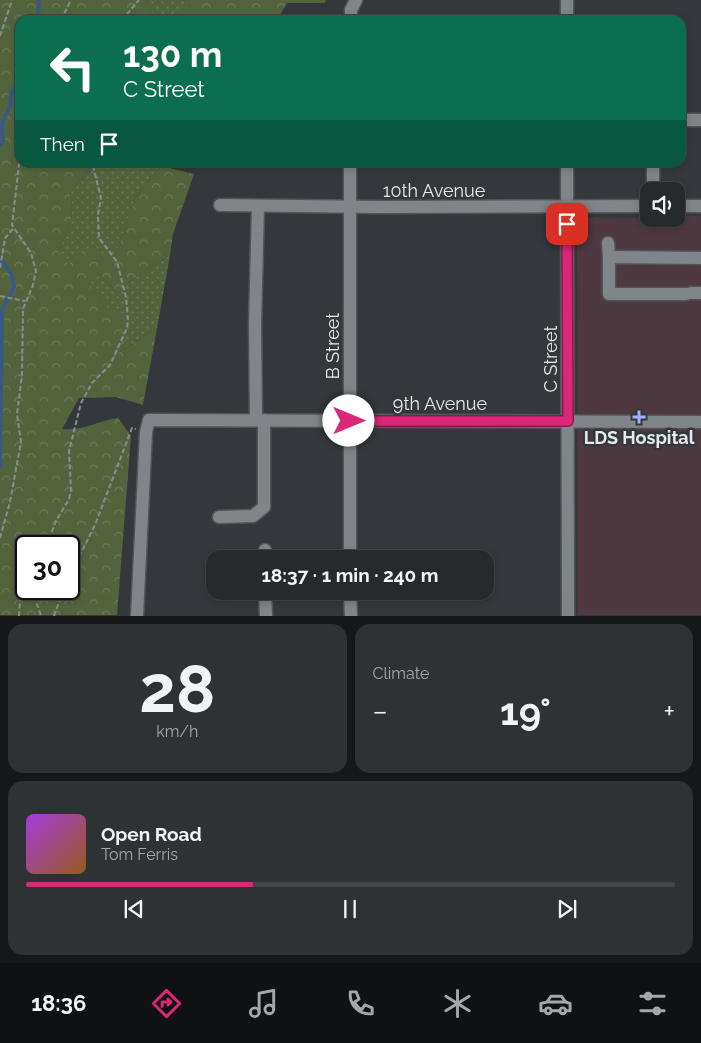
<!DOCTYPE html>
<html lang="en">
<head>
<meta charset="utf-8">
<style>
	:root { --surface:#272a2d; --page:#2f3235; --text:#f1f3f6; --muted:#a4a7aa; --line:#434649; --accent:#db2777 }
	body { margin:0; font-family:Raleway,sans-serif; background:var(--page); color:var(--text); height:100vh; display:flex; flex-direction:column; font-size:19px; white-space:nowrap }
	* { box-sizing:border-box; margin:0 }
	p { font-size:16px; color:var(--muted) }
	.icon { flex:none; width:28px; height:28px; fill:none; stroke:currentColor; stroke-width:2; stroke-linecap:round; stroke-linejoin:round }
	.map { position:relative; height:616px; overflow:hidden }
	.drawer { display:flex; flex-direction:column; gap:8px; padding:8px; background:#151719; flex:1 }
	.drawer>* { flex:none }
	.top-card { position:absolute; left:15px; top:15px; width:671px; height:152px; border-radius:15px; box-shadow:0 2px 8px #0003,0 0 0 1px var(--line); background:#0b6e4f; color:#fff; overflow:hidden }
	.buttons { position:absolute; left:640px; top:182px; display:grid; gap:10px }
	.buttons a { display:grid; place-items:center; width:45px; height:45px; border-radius:10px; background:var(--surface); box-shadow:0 2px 8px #0003,0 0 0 1px var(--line); font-size:25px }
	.speed { position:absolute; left:15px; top:535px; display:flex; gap:10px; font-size:25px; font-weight:700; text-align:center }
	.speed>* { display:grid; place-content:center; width:65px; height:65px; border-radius:50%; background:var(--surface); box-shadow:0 2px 8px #0003,0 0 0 1px var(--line); line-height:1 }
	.speed .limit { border:2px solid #111; border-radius:8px; background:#fff; color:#111 }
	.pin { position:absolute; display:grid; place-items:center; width:42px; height:42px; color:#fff; margin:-21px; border-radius:10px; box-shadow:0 2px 8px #0006 }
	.me { position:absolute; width:55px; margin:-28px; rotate:90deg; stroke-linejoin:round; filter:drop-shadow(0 0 4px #0008) }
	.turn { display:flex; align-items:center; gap:18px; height:105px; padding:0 25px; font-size:22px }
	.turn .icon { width:65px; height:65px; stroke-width:2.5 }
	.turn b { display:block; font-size:35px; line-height:42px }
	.then { display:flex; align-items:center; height:48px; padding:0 25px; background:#0003; gap:10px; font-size:19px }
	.big { font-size:38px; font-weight:700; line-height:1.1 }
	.drawer .card { flex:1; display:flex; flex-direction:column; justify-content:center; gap:8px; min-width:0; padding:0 18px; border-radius:15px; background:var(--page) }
	.drawer .dial { align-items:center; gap:0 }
	.dial b { font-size:65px; line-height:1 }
	.song { display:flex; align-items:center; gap:15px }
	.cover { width:60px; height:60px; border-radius:8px; background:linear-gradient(135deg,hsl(280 70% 55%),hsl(30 70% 35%)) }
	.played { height:5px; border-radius:2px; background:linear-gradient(90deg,var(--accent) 35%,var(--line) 35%) }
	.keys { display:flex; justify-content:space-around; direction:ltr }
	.heat { display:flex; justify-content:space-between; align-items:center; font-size:28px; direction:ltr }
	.drawer .tiles { flex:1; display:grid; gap:8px; grid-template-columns:1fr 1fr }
	.card:last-child { grid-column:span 2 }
	.trip { position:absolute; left:206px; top:550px; width:288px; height:50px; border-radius:15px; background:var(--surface); box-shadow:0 2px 8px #0003,0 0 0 1px var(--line); font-weight:700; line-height:50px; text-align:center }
	.tab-bar { display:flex; height:80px; justify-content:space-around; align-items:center; background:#101112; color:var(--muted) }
	.tab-bar .icon { width:35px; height:35px }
	.tab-bar .selected { color:var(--accent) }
	.tab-bar b { font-size:22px; color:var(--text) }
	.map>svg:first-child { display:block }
	.medical { fill:#4d393f }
	.grass { fill:url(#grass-dots) }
	.forest { fill:url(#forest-crowns); fill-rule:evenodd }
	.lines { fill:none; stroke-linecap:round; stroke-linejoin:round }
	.stream { stroke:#375983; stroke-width:4 }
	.minor-casing { stroke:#515557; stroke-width:15 }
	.path { stroke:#8a8d90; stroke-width:2; stroke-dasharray:5 2.5; stroke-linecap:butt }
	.minor { stroke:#808589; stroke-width:12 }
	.route-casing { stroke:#8e194d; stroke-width:12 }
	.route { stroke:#db2777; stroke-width:9 }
	.poi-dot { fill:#a3b2fd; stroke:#34383c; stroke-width:2 }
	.labels { text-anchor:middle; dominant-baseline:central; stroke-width:5; stroke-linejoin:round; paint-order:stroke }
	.street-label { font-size:18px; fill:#e7eaec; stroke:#34383c }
	.poi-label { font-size:18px; font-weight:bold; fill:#e7eaec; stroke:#34383c }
</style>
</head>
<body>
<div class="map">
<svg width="701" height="616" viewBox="0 0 701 616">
	<defs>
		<pattern id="grass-dots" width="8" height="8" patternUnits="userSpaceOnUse" patternTransform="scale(1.25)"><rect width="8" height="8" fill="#53643d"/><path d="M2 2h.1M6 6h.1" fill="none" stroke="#6c7a59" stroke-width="1.8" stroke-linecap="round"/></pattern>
		<pattern id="forest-crowns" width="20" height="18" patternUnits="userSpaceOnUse" patternTransform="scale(1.25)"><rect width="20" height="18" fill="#53643d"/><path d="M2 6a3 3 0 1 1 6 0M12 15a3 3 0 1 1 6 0" fill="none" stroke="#6c7a59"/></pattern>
	</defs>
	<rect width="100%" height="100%" fill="#34383c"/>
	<polygon class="medical" points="676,216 701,216 701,615 578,615 577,217 676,219"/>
	<g class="grass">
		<polygon points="147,0 195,0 174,20 159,20 150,10"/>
		<path d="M88 163H161V166L135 198 114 259 69 264 58 251C70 228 75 218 70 192L92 166Z"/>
		<polygon points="170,255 157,328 115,355 107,308 87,282 100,274 117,293 129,282"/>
	</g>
	<g class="forest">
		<path d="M0 0H147L150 10 159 20H20V162H88L92 166 70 192C75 219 70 228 58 251L69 264 88 248 114 259 135 198 161 166 194 174 173 234 170 255 129 282 117 293 100 274 88 282 107 308 126 314 115 355 157 328 143 405 116 397 79 398 62 429C83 431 97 421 118 418L131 436 117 615H0ZM26 546H69V589H26Z"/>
		<polygon points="195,0 326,0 325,3 287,3 277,20 174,20"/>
	</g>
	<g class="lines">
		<g class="stream">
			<polyline points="38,20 39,0"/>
			<polyline points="0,145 3,141 2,123 10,106 11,94 20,78"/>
			<polyline points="0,259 11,273 14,287 2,310 0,467"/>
		</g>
		<defs>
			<g id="minor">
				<polyline points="567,0 567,20"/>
				<polyline points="351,20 351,10 356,0"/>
				<polyline points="681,120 701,120"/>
				<polyline points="350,162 350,559"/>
				<polyline points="567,162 568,616"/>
				<polyline points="653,191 653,162"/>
				<polyline points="220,205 377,207 649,206"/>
				<polyline points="676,206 701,206"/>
				<polyline points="608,243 609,257"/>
				<polyline points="691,293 701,293"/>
				<polyline points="686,294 609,294 609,257 701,258"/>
				<polyline points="256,420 255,324 258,206"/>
				<polyline points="219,517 253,516 264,507 264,420"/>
				<polyline points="265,550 265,559"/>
				<polyline points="265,591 266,616"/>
				<polyline points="350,591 351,616"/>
				<polyline points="137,616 146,432 149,420 701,422"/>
			</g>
		</defs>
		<use href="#minor" class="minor-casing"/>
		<g class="path">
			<polyline points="61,20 71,0"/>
			<polyline points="122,20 139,0"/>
			<polyline points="0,36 12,0"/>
			<polyline points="0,268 5,238 13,229"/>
			<polyline points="0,296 25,301"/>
			<polyline points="0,538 10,502 21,442 17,414 22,375 23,309 33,285 36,271 31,253 12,225 20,156"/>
			<polyline points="46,546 56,521 69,499 71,490 69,451 81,403 92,383 110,365 127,328 128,320 126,297 117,262 99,238 98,215 101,198 92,162"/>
			<polyline points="69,577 95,525 132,428 136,429"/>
			<polyline points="26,578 26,585"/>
			<polyline points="32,589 41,616"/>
			<polyline points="19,616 20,602 26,588"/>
			<polyline points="54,616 64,589"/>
		</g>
		<use href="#minor" class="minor"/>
	</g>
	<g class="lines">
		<defs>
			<polyline id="route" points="349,421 568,421 567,224"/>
		</defs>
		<use href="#route" class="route-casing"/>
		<use href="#route" class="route"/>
	</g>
	<path class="poi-dot" d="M636.5 409.5h5v5h5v5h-5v5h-5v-5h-5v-5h5z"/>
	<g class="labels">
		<g class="street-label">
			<text x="434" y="190">10th Avenue</text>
			<text transform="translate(332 346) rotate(-90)">B Street</text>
			<text transform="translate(550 359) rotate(-90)">C Street</text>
			<text x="440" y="403">9th Avenue</text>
		</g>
		<g class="poi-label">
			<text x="639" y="437">LDS Hospital</text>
		</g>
	</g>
</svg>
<div class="buttons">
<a><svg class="icon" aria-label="sound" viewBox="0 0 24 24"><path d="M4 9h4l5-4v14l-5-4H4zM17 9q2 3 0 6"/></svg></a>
</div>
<div class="speed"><div class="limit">30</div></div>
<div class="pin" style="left:567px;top:224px;background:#d93025"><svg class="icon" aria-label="arrive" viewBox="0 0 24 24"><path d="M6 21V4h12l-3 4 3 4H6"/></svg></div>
<svg class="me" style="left:349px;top:421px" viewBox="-20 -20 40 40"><circle r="19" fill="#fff"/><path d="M0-13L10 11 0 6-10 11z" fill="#db2777"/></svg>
<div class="trip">18:37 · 1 min · 240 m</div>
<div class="top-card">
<div class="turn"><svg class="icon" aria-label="left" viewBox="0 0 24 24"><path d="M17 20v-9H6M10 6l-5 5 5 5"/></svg><div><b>130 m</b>C Street</div></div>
<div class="then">Then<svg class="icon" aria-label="arrive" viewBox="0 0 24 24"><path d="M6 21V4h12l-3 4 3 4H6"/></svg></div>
</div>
</div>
<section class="drawer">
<div class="tiles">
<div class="card dial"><b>28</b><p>km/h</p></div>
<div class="card"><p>Climate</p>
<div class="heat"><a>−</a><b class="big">19°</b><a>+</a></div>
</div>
<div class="card">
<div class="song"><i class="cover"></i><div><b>Open Road</b><p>Tom Ferris</p></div></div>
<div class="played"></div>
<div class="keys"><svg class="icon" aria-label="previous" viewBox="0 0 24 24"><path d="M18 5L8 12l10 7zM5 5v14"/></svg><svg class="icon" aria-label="pause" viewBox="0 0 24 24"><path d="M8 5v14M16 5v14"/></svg><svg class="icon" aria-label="next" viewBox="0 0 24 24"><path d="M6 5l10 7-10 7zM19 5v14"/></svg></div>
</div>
</div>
</section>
<nav class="tab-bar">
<b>18:36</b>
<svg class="icon selected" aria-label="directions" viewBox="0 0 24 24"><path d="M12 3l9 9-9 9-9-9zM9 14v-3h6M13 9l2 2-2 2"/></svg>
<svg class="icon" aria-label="music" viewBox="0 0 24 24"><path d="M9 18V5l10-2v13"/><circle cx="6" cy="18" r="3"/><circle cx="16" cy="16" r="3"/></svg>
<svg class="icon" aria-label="phone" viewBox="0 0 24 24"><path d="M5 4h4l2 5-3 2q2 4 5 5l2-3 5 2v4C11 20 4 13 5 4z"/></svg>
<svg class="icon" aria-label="climate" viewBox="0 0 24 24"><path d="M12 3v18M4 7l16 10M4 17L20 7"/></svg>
<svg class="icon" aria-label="car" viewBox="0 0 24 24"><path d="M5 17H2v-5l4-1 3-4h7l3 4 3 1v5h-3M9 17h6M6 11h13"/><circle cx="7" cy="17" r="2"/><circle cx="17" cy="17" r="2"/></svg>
<svg class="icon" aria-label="filters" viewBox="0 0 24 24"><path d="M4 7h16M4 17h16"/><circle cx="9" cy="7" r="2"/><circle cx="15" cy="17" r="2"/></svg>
</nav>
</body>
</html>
